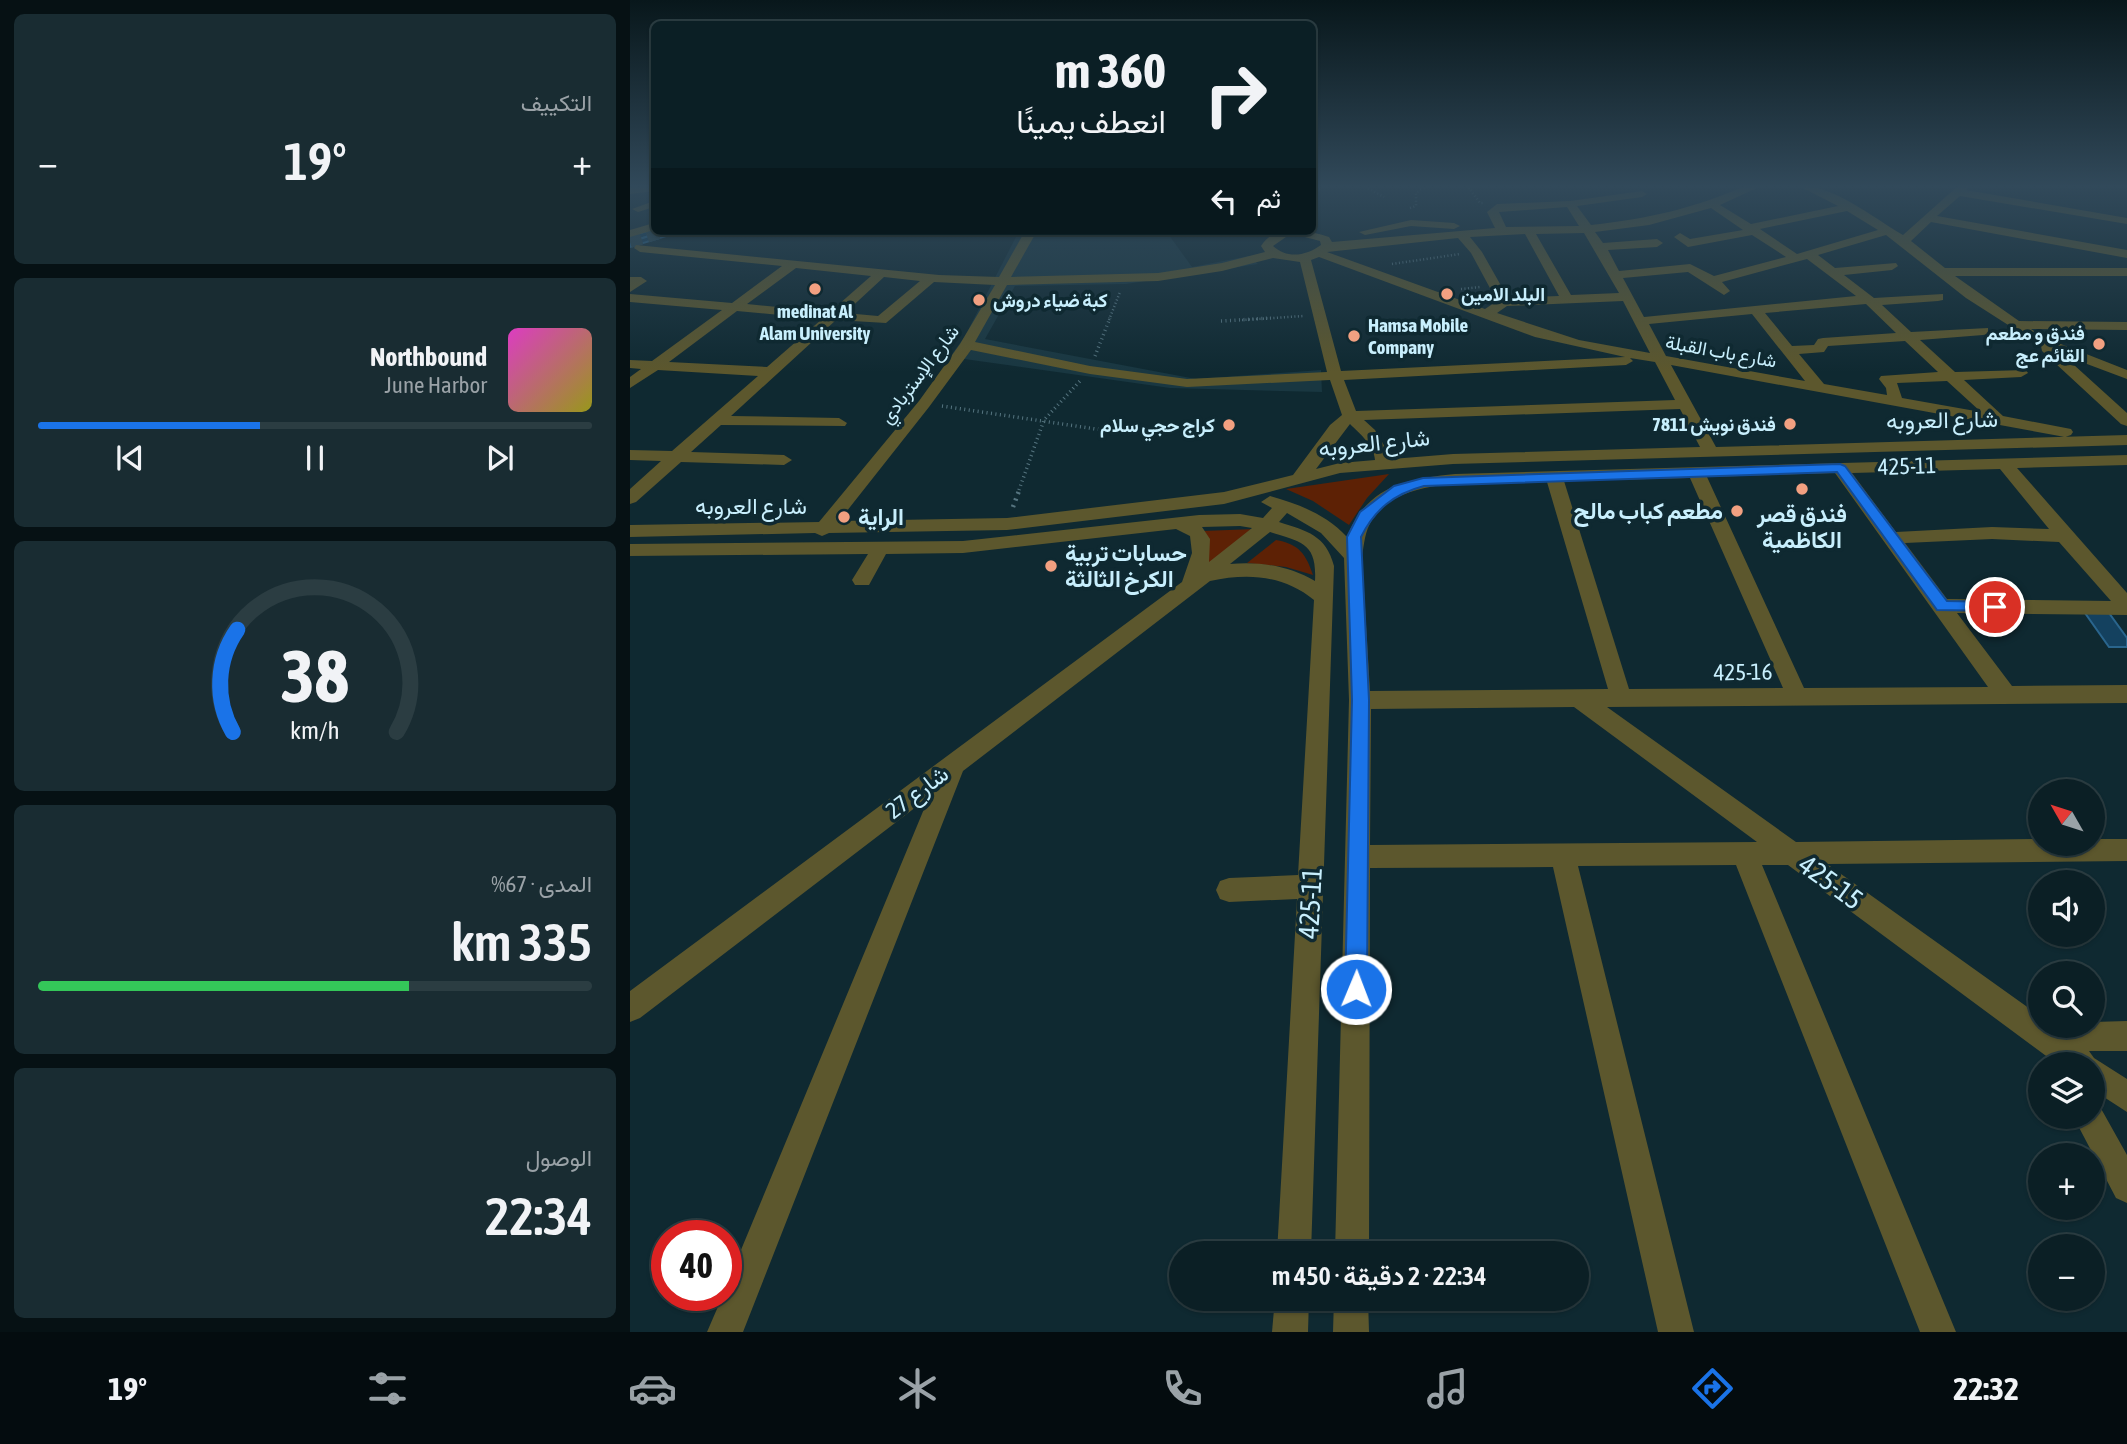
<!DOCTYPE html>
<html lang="ar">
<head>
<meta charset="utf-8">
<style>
	:root { --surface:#0b1f25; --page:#192c32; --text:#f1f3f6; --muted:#9aa2a7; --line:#2b3d42; --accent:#1a73e8 }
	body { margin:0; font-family:"Asap Condensed",Vazirmatn,sans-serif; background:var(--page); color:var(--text); direction:rtl; height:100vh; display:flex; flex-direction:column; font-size:26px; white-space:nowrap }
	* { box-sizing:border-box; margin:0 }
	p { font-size:23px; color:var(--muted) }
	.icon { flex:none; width:38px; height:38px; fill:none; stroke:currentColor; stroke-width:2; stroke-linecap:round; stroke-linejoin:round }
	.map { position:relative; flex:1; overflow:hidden; direction:ltr }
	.drawer { display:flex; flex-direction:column; gap:14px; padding:14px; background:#061114; width:630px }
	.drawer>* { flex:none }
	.hud { position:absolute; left:21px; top:21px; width:665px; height:214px; border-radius:10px; box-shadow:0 2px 5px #0004,0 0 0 2px var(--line); direction:rtl; background:#0b1f25; color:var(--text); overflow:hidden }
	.needle { width:46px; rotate:309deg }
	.buttons { position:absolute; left:1398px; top:779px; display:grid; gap:14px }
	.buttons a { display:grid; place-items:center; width:77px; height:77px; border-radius:50%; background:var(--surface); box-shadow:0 2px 5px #0004,0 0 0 2px var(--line); font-size:35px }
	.speed { position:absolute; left:21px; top:1220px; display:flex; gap:14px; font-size:35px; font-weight:700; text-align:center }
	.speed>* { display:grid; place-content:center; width:91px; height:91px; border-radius:50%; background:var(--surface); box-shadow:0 2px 5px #0004,0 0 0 2px var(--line); line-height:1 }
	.speed .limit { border:10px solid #d22; background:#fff; color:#111 }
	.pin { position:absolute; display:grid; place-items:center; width:60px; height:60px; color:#fff; margin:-30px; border:4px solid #fff; border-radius:50%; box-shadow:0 2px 7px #0007 }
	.me { position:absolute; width:77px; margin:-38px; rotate:1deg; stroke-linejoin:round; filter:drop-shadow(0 0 5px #0008) }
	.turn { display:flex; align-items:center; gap:24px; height:147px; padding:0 35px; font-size:32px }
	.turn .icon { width:91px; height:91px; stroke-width:2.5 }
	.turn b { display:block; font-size:49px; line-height:60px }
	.then { display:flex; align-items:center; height:66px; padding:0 35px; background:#0003; gap:14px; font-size:26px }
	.big { font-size:52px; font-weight:600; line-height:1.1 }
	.drawer .widget { flex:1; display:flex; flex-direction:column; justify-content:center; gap:10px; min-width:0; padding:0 24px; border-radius:10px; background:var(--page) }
	.drawer .dial { align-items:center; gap:0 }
	.dial svg { height:182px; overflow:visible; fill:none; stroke:var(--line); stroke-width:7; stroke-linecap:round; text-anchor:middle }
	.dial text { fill:var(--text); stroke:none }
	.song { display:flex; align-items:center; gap:21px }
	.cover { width:84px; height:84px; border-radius:10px; background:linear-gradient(135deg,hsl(310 70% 55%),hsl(60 70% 35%)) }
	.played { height:7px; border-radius:4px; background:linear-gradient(90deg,var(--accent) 40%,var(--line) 40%) }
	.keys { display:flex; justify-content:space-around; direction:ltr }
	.heat { display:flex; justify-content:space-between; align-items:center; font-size:38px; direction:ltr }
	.charge { height:10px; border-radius:5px; background:linear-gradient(90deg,#34c759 67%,var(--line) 0) }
	.trip { position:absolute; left:539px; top:1241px; width:420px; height:70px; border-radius:35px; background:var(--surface); box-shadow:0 2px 5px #0004,0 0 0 2px var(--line); font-weight:600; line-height:70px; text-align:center; direction:rtl }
	.tab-bar { display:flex; height:112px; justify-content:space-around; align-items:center; background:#040c0f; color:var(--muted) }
	.tab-bar .icon { width:49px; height:49px }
	.tab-bar .active { color:var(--accent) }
	.tab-bar b { font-size:32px; color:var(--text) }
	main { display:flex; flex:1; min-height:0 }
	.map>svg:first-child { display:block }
	.built { fill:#193741 }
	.green { fill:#5d2105 }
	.building { fill:#14415f; stroke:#2a658d; stroke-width:2 }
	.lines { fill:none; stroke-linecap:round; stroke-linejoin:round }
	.minor-tunnel { stroke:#2b4750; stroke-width:12; stroke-dasharray:12 6; stroke-linecap:butt }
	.path-far2 { stroke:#567580; stroke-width:2.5; stroke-dasharray:1 2.5; stroke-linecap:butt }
	.path-far1 { stroke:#567580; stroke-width:3.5; stroke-dasharray:1 3.5; stroke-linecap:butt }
	.path { stroke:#567580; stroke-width:4.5; stroke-dasharray:2 5; stroke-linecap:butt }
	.minor { fill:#5c572d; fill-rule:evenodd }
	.route { fill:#1a73e8; stroke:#114b97; stroke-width:2 }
	.poi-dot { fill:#f2a081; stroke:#0f2931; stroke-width:2.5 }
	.labels { text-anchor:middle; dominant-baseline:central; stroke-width:7; stroke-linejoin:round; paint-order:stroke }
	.far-poi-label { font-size:19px; font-weight:bold; fill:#c8effd; stroke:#0f2931; text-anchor:start }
	.far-street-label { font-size:19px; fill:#c8effd; stroke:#0f2931 }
	.street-label { font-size:23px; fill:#c8effd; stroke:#0f2931 }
	.poi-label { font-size:23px; font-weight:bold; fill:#c8effd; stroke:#0f2931; text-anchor:start }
	.near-street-label { font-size:28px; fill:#c8effd; stroke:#0f2931 }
</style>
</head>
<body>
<main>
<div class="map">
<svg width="1497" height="1332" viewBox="0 0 1497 1332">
	<rect width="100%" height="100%" fill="#0f2931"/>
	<polygon class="built" points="389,231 536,231 562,267 619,256 628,264 496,284 385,286 355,339 566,379 691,370 692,392 540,388 320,357 335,336"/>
	<g class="green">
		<polygon points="759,474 737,498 719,525 683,501 656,489"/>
		<polygon points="625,529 572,569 572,531"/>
		<path d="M646 540C669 544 676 554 683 575L656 567 617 563Z"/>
	</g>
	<g class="building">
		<polygon points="24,229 24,231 35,231 0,242 0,236"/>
		<polygon points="35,231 46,233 0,247 0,242"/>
		<polygon points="1455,613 1479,613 1497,638 1497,647 1479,647"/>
	</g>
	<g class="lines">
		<polyline class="minor-tunnel" points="0,242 35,231"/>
		<g class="path-far2">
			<polyline points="732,185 754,197"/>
			<polyline points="850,185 839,188 850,203 854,203"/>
			<polyline points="682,190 690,189 684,185"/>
			<polyline points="780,208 786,206 786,193 797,185"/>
			<polyline points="762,264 830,254"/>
			<polyline points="831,289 850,287"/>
			<polyline points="479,320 490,292"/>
			<polyline points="612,320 674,316"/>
		</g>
		<g class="path-far1">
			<polyline points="591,321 641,318"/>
			<polyline points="465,356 480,318"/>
			<polyline points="312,406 499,434"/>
			<polyline points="389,490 414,420 450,381"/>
		</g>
		<polyline class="path" points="383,507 390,488"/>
		<g class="minor">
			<polygon points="24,185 24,191 0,194 0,188"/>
			<path d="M1118 185H1133L1090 205 1121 224 1208 206 1167 185C1204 185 1242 217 1273 235L1329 185H1340L1336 190 1497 218V224L1330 196 1307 216 1497 250V258L1301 222 1281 241 1315 268H1497V276H1325L1389 321 1497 322V330L1401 329 1413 337 1497 370V379L1433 355 1497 413V426L1491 424 1412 351 1411 346 1336 298 1256 235 1188 255 1205 268 1266 263 1268 266 1262 270 1214 275 1244 298 1313 294V300L1308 301 1252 305 1281 332 1358 328V334L1353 335 1290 340 1325 372 1396 370 1398 373 1391 377 1334 380 1373 416 1441 429 1443 432 1441 435 1435 437 1041 365 1086 447 1497 435V445L823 464 710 473 594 504 377 530 199 533 192 536 185 533 0 537V525L189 522 289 401 330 344 365 285 304 282 256 323 206 320 101 416 209 418 217 423 215 426 91 425 61 452 154 455 162 460 154 465 51 462 6 502 0 504V489L31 461 0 460V450L42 451 128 376 28 370 0 388V377L11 369 0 368V360L22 361 92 310 0 302V294L102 303 152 266 10 252 4 248 6 245 309 275 369 277 395 231H407L381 277 528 273 592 263 635 252 631 246C645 223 678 230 699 237L702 242 865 228 857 212 867 204 940 201 1012 191 1017 194 1012 197 947 206 961 225C1022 218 1061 209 1118 185ZM937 207 949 226 876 227 869 212ZM1081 208 1113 230 1060 239 1050 233 1044 237 1058 247 1122 235 1156 257 1084 276 1060 264 989 271 978 250 1027 247 1033 243 1027 239 973 243 965 232 1019 225ZM1217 211 1248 230 1167 254 1130 229ZM954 233 989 293 941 295 906 234ZM895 234 929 296 878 298 852 252 840 237ZM671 236 690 241 691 245C676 256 657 259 643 246L656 237ZM828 238 841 253 867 301 855 309 697 252ZM689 257 905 337 995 357 711 371 681 260ZM643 258 670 262 697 372 557 379 460 366 345 342 377 285 528 281 592 271ZM1177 259 1226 296 1014 317 993 278 1058 272 1094 295 1100 291 1092 282ZM166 268 241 276 200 312 117 304ZM254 277 290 281 248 316 215 313ZM993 301 1020 353 949 340 867 313 877 306ZM1236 304 1266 333 1193 338 1188 339 1184 345 1162 346 1135 313ZM107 311 192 319 137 367 39 362ZM1122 314 1175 381 1036 356 1019 324ZM1275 341 1308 372 1251 376 1249 379 1256 388 1257 395 1194 384 1169 354 1194 352 1198 346ZM341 350 460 374 557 387 700 380 712 415 700 425 663 475 594 492 377 518 209 521 299 407ZM1000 358 1025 362 1045 400 726 411 714 380 996 365 1003 361ZM1317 381 1351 412 1272 398 1267 383ZM1050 409 1070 447 823 454 762 459 745 430 734 420ZM720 424C730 434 744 445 745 460L710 463 686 469Z"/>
			<polygon points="24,201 24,207 8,212 2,209"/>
			<polygon points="781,220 824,223 830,226 824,229 781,226 735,235 729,232"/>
			<polygon points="24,223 24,230 0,237 0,230"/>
			<polygon points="0,277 11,277 17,281 0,292"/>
			<path d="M1497 455V465L1387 468 1497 593V615L1327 613 1382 686 1497 685V703L977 707 1166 842 1410 839V844H1463V839H1497V861L1197 864 1410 1016V1026H1463V1022L1497 1021V1051H1459L1464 1058 1497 1079V1112L1463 1090V1064H1427L1158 865H1132L1326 1332H1290L1106 865 948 866 1064 1332H1028L923 867 740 868 739 1253H705L719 700 714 558 691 533 657 513 649 522C677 531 696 535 704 566L681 1253H647L667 899 599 902 590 899 586 890 590 881 599 878 668 875 684 600C653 575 618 573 580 581L333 771 113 1332H77L93 1295H96V1286L299 797 10 1018 0 1022V991L552 582 562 553 560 536 546 529 333 553 256 554 239 585H225L222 580 238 554 0 556V544L333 541 569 515 610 514 633 518 642 508 631 502 640 496C668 504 696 514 717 537 737 486 776 479 825 474ZM1370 469 1419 529 1362 527 1266 532 1222 473ZM1205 473 1358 687 1174 688 1077 477ZM1060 478 1153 688 999 689 934 481ZM917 482 978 689 740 691 732 557C734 544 735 531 742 520 769 473 870 483 917 482ZM610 526 622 528 579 562 580 539 572 527ZM640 532C672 542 687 543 685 581 659 566 630 561 600 564ZM1362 539 1429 542 1481 601 1317 599 1275 543ZM944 707 1127 842 740 845 741 709Z"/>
			<polygon points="1463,1103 1469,1105 1497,1155 1497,1203 1486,1198 1443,1116 1463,1116"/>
			<polygon points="645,1298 679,1298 678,1332 642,1332"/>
			<polygon points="704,1298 738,1298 739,1332 703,1332"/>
		</g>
	</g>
	<linearGradient id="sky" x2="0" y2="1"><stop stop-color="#08171b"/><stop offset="0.5" stop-color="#31495a"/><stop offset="1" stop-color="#31495a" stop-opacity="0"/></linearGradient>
	<rect width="1497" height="372" fill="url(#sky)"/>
	<path class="route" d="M1210 464 1215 466 1317 601 1365 602 1373 607 1371 611 1307 610 1207 472 794 486C764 494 745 509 731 537L739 700 737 989 734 997 726 1000 719 997 715 989 722 700 717 537 730 512 764 486 793 478Z"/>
	<g class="poi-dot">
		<circle cx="185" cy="289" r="7"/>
		<circle cx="817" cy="294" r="7"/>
		<circle cx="349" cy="300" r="7"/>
		<circle cx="724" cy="336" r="7"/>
		<circle cx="1469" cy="344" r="7"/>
		<circle cx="1160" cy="424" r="7"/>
		<circle cx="599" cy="425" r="7"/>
		<circle cx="1172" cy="489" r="7"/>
		<circle cx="1107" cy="511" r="7"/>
		<circle cx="214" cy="517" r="7"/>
		<circle cx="421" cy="566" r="7"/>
	</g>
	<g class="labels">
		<g class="far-poi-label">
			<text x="831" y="294">البلد الامين</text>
			<text x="363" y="300">كبة ضياء دروش</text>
			<text x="185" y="311" text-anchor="middle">medinat Al<tspan x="185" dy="22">Alam University</tspan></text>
			<text x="738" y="325">Hamsa Mobile<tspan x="738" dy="22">Company</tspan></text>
			<text x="1455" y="333" text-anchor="end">فندق و مطعم<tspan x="1455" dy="22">القائم عج</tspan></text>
			<text x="1146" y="424" text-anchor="end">فندق نويش 7811</text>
			<text x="585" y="425" text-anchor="end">كراج حجي سلام</text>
		</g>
		<g class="far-street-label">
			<text transform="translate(1091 351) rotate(10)">شارع باب القبلة</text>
			<text transform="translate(289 374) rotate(-53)">شارع الإستربادي</text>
		</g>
		<g class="street-label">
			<text transform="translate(1312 420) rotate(-1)">شارع العروبه</text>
			<text transform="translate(744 443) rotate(-6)">شارع العروبه</text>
			<text transform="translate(1277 466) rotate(-2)">425-11</text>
			<text x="121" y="506">شارع العروبه</text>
			<text transform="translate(1113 672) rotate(-1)">425-16</text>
			<text transform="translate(287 792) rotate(-37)">شارع 27</text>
		</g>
		<g class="poi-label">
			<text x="1093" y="511" text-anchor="end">مطعم كباب مالح</text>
			<text x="1172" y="514" text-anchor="middle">فندق قصر<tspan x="1172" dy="26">الكاظمية</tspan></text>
			<text x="228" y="517">الراية</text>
			<text x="435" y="553">حسابات تربية<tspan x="435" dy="26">الكرخ الثالثة</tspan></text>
		</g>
		<g class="near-street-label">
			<text transform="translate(1201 882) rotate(36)">425-15</text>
			<text transform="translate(680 903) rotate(-87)">425-11</text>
		</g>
	</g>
</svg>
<div class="buttons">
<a><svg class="needle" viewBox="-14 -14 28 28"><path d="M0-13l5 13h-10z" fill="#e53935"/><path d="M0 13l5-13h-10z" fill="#9aa2a7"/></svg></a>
<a><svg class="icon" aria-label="sound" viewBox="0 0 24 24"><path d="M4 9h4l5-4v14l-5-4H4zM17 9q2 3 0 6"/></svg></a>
<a><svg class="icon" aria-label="search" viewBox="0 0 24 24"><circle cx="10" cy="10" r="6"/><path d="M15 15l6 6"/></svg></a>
<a><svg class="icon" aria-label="layers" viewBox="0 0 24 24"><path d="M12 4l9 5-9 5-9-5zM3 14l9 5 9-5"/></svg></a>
<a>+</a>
<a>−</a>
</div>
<div class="speed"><div class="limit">40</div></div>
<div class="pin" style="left:1365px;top:607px;background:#d93025"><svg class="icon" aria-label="arrive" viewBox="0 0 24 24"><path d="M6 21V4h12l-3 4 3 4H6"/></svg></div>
<svg class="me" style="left:726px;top:989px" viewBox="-20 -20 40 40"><circle r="17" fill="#1a73e8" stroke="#fff" stroke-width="3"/><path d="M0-11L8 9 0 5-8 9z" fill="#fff"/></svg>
<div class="trip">22:34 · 2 دقيقة · 450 m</div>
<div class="hud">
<div class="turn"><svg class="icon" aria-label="right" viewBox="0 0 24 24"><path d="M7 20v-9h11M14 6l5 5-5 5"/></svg><div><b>360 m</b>انعطف يمينًا</div></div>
<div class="then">ثم<svg class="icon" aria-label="left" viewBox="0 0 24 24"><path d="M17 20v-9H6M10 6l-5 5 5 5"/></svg></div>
</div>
</div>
<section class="drawer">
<div class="widget"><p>التكييف</p>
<div class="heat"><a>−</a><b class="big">19°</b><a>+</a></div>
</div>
<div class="widget">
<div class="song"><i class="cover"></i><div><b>Northbound</b><p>June Harbor</p></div></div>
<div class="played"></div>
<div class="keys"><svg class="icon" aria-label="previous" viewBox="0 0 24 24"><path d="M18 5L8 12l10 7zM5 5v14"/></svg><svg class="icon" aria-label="pause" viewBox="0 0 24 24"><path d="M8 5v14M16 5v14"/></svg><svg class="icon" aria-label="next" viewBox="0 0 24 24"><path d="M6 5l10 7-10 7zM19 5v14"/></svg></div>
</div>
<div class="widget dial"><svg viewBox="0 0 100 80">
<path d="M14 69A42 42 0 1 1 86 69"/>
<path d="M14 69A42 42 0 0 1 16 24" stroke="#1a73e8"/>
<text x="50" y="56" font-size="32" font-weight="700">38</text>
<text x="50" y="72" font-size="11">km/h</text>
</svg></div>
<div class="widget"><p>المدى · 67%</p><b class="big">335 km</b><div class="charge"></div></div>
<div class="widget"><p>الوصول</p><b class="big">22:34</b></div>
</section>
</main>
<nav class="tab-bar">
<b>22:32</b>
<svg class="icon active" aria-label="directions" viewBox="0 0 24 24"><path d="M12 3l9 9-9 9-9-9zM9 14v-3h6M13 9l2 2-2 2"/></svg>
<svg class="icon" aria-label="music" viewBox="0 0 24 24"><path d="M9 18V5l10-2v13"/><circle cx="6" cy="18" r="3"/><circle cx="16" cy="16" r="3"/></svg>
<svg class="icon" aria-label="phone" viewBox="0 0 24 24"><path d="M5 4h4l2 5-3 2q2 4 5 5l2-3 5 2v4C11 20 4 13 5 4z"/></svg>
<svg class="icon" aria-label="climate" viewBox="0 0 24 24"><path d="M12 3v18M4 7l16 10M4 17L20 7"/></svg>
<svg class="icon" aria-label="car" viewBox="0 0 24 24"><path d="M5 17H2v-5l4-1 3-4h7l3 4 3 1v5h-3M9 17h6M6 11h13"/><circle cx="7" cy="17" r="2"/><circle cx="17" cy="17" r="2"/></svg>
<svg class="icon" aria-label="filters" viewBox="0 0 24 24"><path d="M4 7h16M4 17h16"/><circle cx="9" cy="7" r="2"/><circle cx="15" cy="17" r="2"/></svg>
<b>19°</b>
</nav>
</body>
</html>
